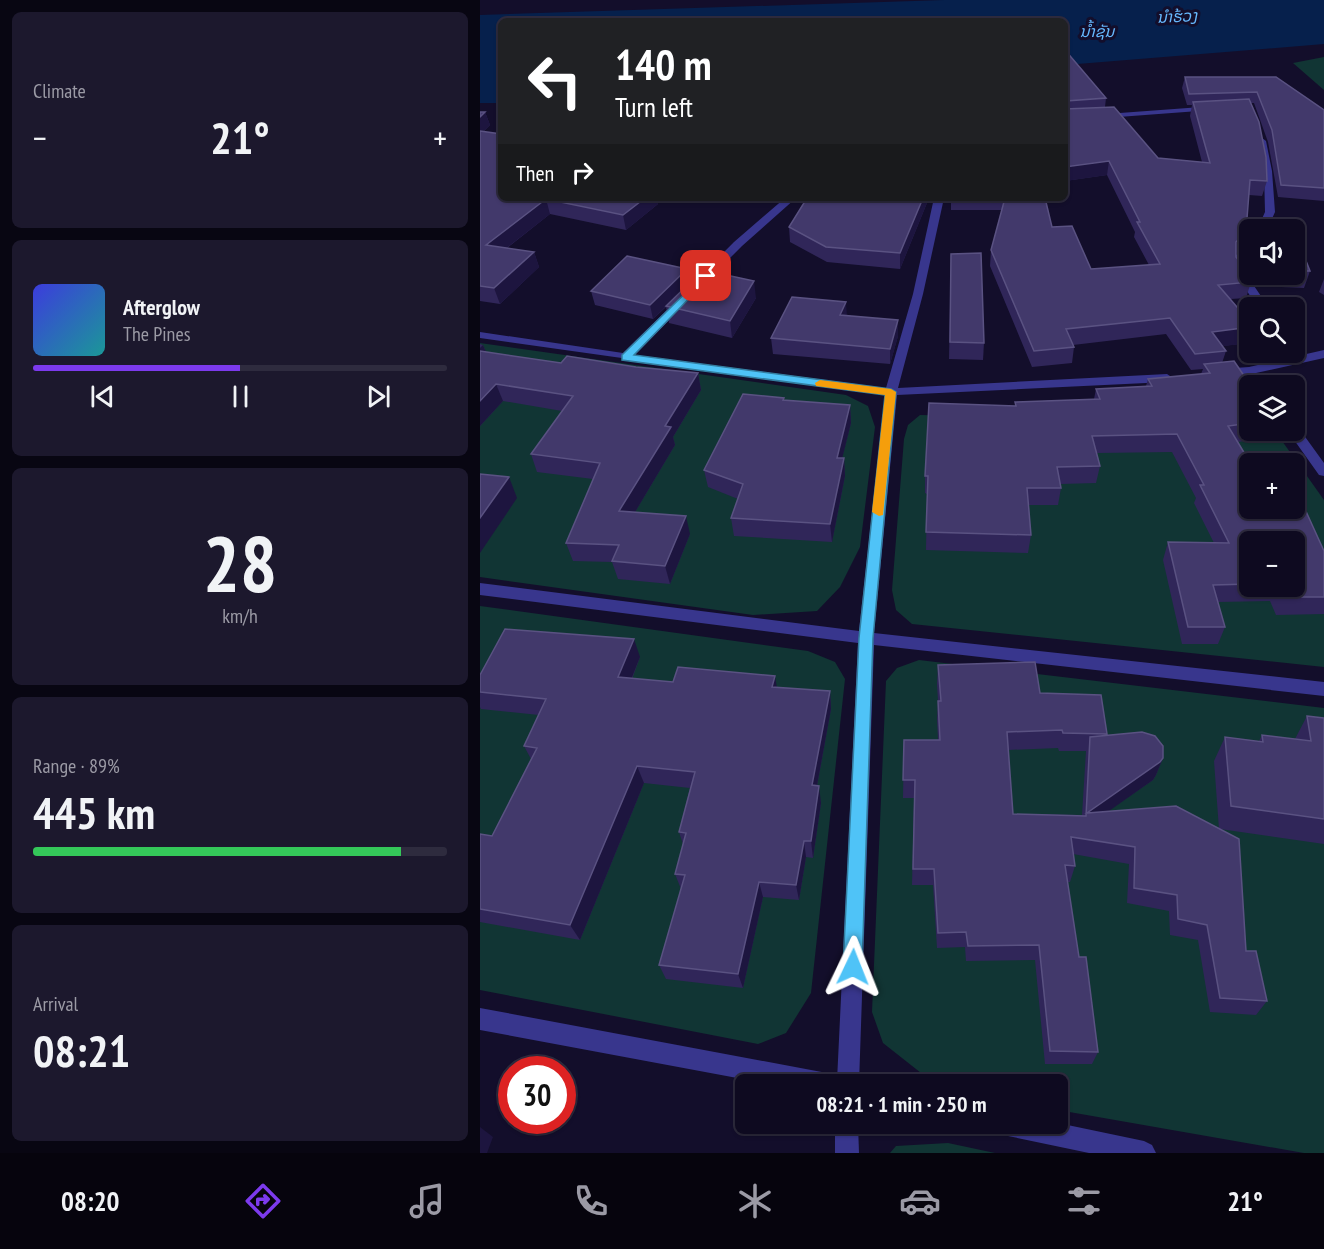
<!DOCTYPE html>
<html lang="en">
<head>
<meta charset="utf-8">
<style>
	:root { --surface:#0e0a20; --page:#1c182d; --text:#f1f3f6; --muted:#9b9aa5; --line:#2e2b3e; --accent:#7c3aed }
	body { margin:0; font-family:"PT Sans Narrow","Noto Sans Lao",sans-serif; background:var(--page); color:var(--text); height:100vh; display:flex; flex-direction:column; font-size:22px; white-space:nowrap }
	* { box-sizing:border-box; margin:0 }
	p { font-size:20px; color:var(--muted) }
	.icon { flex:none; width:33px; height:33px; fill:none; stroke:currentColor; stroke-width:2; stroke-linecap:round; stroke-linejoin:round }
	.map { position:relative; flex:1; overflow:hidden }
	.panel { display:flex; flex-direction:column; gap:12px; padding:12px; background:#080612; width:480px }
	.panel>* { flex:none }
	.guide { position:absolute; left:18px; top:18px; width:570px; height:183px; border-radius:9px; box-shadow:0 2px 4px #0004,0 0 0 2px var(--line); background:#202124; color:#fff; overflow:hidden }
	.tools { position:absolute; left:759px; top:219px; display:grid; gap:12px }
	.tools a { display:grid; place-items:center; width:66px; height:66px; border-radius:9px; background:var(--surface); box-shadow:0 2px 4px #0004,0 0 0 2px var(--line); font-size:30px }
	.speed { position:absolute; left:18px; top:1056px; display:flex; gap:12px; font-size:30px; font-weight:700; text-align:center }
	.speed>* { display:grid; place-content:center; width:78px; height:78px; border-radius:50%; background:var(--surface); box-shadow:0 2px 4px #0004,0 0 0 2px var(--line); line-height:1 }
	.speed .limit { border:9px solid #d22; background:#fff; color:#111 }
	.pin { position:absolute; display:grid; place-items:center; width:51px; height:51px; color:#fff; margin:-26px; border-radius:12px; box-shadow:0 3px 9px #0006 }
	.me { position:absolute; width:66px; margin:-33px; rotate:2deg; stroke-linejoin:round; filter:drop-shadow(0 0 4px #0008) }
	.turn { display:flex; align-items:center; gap:21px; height:126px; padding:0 18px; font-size:27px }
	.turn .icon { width:78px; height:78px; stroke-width:2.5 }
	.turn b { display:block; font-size:42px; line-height:51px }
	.then { display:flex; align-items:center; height:57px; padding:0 18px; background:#0003; gap:12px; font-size:22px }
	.big { font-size:45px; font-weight:800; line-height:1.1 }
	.panel .card { flex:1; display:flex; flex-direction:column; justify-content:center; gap:9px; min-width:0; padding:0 21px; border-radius:9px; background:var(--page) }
	.panel .dial { align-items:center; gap:0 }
	.dial b { font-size:78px; line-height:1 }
	.song { display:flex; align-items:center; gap:18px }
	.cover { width:72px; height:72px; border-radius:9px; background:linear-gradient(135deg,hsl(240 70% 55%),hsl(180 70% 35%)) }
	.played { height:6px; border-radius:3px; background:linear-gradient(90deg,var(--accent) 50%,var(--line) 50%) }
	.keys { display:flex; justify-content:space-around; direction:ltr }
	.heat { display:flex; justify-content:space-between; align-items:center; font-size:33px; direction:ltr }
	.charge { height:9px; border-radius:4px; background:linear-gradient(90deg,#34c759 89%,var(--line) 0) }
	.trip { position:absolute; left:255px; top:1074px; width:333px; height:60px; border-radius:9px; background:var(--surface); box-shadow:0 2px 4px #0004,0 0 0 2px var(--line); font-weight:800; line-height:60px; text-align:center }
	.tab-bar { display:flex; height:96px; justify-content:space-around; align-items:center; background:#06040d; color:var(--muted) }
	.tab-bar .icon { width:42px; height:42px }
	.tab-bar .selected { color:var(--accent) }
	.tab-bar b { font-size:27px; color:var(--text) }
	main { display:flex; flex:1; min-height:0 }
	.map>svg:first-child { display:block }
	.green { fill:#113534; fill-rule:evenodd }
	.water { fill:#06204c }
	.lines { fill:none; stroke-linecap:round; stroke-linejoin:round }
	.minor { fill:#38368d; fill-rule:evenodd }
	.wall { fill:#302659; fill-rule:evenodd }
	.shaded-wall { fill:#1d153f }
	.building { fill:#42396b; stroke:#5a5282; stroke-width:1.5 }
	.route { fill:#4fc3f7; stroke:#337fa1; stroke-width:1.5 }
	.slow { fill:#f59e0b }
	.labels { text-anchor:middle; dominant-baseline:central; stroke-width:6; stroke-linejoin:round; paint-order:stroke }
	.far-water-label { font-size:16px; font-style:italic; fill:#66b9ff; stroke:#130e2b }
</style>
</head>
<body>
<main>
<section class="panel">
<div class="card"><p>Climate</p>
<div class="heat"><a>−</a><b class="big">21°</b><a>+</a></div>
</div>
<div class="card">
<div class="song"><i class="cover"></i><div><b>Afterglow</b><p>The Pines</p></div></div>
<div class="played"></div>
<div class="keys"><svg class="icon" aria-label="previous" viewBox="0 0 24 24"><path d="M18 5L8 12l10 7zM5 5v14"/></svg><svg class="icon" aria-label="pause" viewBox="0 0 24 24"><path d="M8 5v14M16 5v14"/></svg><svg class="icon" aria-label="next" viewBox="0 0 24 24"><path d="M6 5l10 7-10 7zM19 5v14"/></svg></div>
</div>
<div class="card dial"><b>28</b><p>km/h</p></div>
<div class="card"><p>Range · 89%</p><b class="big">445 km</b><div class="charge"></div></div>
<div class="card"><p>Arrival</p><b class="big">08:21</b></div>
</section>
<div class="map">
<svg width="844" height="1153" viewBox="0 0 844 1153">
	<rect width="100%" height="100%" fill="#130e2b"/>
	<g class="green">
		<polygon points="844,57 844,90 813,63"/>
		<polygon points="0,343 366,395 388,406 395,427 380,547 360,587 337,611 273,615 0,577"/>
		<path d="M440 415 537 417 795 431 844 500V667L432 624 416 610 412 590 424 439 428 425ZM770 464H814V508H770ZM770 542H814V586H770Z"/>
		<polygon points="0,606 328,651 355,662 365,679 331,993 306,1033 278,1044 0,990"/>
		<polygon points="439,660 844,708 844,1153 824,1153 578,1110 578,1084 455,1084 403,1043 392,1012 406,681 417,668"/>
		<polygon points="468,1143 515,1153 410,1153 416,1146"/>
	</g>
	<polygon class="water" points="464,0 844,0 844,44 585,65 585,21 21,21 21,103 0,103 0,15"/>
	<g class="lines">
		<g class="minor">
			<polygon points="735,106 735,110 732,110 585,121 585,117"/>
			<polygon points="782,138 786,141 792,171 795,212 787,230 777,230 785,212 784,171 778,141"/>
			<polygon points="305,198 316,198 262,246 221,287 213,287 213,283 254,242"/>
			<polygon points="454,198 464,198 443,294 418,388 687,374 693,378 687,382 417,395 394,633 844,682 844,696 394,645 379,1084 290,1084 0,1030 0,1008 347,1073 355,1076 357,1081 378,643 0,595 0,583 379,631 405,395 0,338 0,332 143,353 197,300 205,300 205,304 155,355 406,388 433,294"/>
			<polygon points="770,242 770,252 764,258 764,271 789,308 778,308 754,271 754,257"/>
			<polygon points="844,350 844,358 776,373 786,386 773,386 766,375 741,377 735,373 741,369 769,367"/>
			<polygon points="814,426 818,427 844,463 844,476 839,475 807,430 814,430"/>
			<polygon points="578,1123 664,1141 672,1145 676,1153 609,1153 528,1136 520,1132 516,1124"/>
			<polygon points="355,1124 378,1124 379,1153 355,1153"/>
		</g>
	</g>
	<g class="wall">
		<path d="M585 50 626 98 625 107 678 158 722 162 710 116 712 105H707L702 88 705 77H796L844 110V201L798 197 788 142 774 103H771L787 181 782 196 769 195 762 247 756 252V257L765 269 764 273 771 282 766 298 751 299 769 343 742 346 746 351 742 363 770 386V430H792L789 438 757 442 770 508 844 551V614L796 615 790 601 738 602 745 627 738 644H702L683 560 688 542 734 543 714 503 716 498 692 452 617 453 620 466 616 483 581 484V488L578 505H549L551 535 548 553 446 550 447 494 445 493V476L535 406V402L614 399 616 389 666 386 668 379 721 374 723 369 711 370 686 334 593 345 594 347 592 363 552 367 510 266 511 250 522 210H471V198H565L572 227 611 269 669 265 654 237 655 232 627 175 585 181ZM770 542 814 586H770Z"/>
		<polygon points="0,112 5,112 10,125 4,131 21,198 177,198 178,204 146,230 70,214 27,248 54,252 59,267 20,304 0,301"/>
		<polygon points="318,198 449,198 420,269 347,262 310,242 309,227 326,199"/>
		<polygon points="814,243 830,271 824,288 777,286 766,270 766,259 770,248 770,274 814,274"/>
		<polygon points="471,254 504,343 503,360 469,359"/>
		<polygon points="844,279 844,295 839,292"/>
		<polygon points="210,282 276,298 252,338 189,323 186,307 173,319 115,305 111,291"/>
		<polygon points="366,302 366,316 418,336 410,364 293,354 291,338"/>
		<polygon points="0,344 3,345 6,352 81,363 156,367 218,373 221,390 193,437 195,445 155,512 210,534 190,584 138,579 132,562 93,561 86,543 113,479 57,472 51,454 82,411 23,401 0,426"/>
		<polygon points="304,400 370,405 371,423 362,458 364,458 365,476 352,542 254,536 251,518 258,499 228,487 224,470"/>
		<polygon points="160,657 152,679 193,682 297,687 350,691 351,709 337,786 341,803 333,858 326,857 319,900 283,897 263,988 186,979 179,965 201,889 195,874 203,844 199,832 210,788 164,783 100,940 0,922 0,834 12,836 51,759 44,746 59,715 1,709 0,707 0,692"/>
		<path d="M458 665 560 693 627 734V735L683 758 676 775 673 780 628 811 739 829 734 761 745 737 779 741 782 735 815 739 827 716 844 718V844L740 829 766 951 787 1001 776 1015 730 1012 718 940 690 935 689 911 647 903 649 864 593 854 595 866 590 882H587L599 957 618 1052 612 1064H565L555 960 486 961 485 947 457 948 453 885H432L434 798H423L424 740H458L457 719 458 701 457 684ZM578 748 579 751H606L602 815 533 814 528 750Z"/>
	</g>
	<g class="shaded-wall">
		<polygon points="5,112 10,125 0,135 0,117"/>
		<polygon points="629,161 627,175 585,181 585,167"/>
		<polygon points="165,198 177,198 178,204 146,230 143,215"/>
		<polygon points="443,198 449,198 420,269 420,253"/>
		<polygon points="66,199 70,214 11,260 6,245"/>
		<polygon points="766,231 762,247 752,257 756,242"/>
		<polygon points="54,252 59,267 20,304 14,288"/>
		<polygon points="207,269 210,283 173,319 170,305"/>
		<polygon points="274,281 276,298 252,338 250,321"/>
		<polygon points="366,302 367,317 360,315"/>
		<polygon points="418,320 418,336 410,364 410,349"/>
		<polygon points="770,327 769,343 728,348 732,332"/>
		<polygon points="3,345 10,362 0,359 0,348"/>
		<polygon points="218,373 221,390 193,437 195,445 145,529 139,511 185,426"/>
		<polygon points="16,384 23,401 0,426 0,401"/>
		<polygon points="370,405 371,423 358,475 357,458"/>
		<polygon points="364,458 365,476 352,542 350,524"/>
		<polygon points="29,477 37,498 0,553 0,518"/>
		<polygon points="206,516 210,534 190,584 185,566"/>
		<polygon points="154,639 160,657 145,695 138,677"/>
		<polygon points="295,676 298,694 292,687"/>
		<polygon points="350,691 351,709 334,802 332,785"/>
		<polygon points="683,758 676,775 673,780 602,830 607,813"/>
		<polygon points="157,766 164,783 100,940 90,925"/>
		<polygon points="339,786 341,803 333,858 331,841"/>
		<polygon points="324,841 326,857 319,900 316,885"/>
		<polygon points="279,882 283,897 263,988 258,974"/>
		<polygon points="0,1127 13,1137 7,1153 0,1153"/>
	</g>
	<g class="building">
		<polygon points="585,50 626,98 586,101 585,109 634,107 678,158 730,163 713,102 769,99 779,122 786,157 787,181 770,180 766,231 756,242 756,257 765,269 761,269 771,282 738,285 770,322 770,327 732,332 746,351 715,354 690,318 586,329 594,347 554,351 511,250 525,198 565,198 572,227 592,226 611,269 680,264 657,222 660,222 629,161 585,167 585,89 588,89 585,83"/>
		<polygon points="705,77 796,77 844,110 844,188 801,185 792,130 777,92 709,94"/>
		<polygon points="0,112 5,112 0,117"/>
		<polygon points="0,131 21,134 21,198 165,198 143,215 66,199 6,245 54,252 14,288 0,286"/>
		<polygon points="327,198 443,198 420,253 346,247 309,227"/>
		<polygon points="814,243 819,243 830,271 814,271"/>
		<polygon points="501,253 504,343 470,342 471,254"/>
		<polygon points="147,256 207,269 170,305 111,291"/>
		<polygon points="223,270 274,281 250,321 186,306"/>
		<polygon points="312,297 366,302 360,315 418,320 410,349 291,338"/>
		<polygon points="0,351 81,363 87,356 156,367 218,373 185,426 191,427 139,511 206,516 185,566 132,561 139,545 86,543 120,463 51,454 93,396 16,384 0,401"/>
		<polygon points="754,361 771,386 770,386 770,423 748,426 771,464 770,464 770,508 814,508 814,485 844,551 844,597 804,597 799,586 814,586 814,542 770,542 770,584 733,585 745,627 708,627 688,542 749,543 720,485 724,485 697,434 612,436 620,466 577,467 581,488 547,488 551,535 446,532 448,476 445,476 449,403 536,406 535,402 620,399 616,389 672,386 668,379 730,373 724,364"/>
		<polygon points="263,394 304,398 303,400 370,405 357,458 364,458 350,524 251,518 263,484 224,470"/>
		<polygon points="0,474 29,477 0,518"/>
		<polygon points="25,629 154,639 138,677 193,682 198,667 295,676 292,687 350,691 332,785 339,786 331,841 324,841 316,885 279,882 258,974 179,965 205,875 195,874 206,833 199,832 215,772 157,766 90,925 0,909 0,834 12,836 57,748 44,746 66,699 0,692 0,675"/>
		<polygon points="555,662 560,693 621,695 627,734 583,733 582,730 527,732 533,814 606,816 610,737 662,732 675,736 683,746 683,758 680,762 607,813 696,806 759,839 766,951 776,951 787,1001 740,998 727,925 698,919 697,895 654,888 655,847 591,837 595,866 585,865 599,957 606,957 618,1052 570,1051 559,945 488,946 486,932 458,933 454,869 433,869 435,780 423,780 424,740 460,740 458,701 461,701 458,665"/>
		<polygon points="827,716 844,718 844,819 751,806 745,737 783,742 782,735 831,741"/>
	</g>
	<polygon class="route" points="226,273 231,276 229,278 154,355 411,389 416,392 393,638 382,967 379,974 373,977 366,974 363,967 379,638 405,395 142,360 142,355"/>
	<polygon class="slow" points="340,380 411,389 416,392 403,515 399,516 392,512 405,395 336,386 335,383"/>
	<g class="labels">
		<g class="far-water-label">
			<text transform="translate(697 16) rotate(-3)">ນຳ້ຮວງ</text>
			<text x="617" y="31">ນ້ຳຊັນ</text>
		</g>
	</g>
</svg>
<div class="tools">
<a><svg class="icon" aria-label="sound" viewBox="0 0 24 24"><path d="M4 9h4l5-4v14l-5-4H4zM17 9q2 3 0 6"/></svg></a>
<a><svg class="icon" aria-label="search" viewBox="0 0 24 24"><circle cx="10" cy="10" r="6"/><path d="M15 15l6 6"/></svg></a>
<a><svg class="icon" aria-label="layers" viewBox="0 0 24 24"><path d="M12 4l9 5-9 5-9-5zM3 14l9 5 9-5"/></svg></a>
<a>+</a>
<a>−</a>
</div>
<div class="speed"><div class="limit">30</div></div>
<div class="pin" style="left:226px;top:276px;background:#d93025"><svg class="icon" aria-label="arrive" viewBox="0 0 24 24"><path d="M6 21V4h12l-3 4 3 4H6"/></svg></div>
<svg class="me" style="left:373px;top:967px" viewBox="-20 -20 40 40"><path d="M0-17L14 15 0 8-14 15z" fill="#4fc3f7" stroke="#fff" stroke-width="4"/></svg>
<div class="trip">08:21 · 1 min · 250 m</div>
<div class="guide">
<div class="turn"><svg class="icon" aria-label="left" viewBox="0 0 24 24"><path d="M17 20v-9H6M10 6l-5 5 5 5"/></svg><div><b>140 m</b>Turn left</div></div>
<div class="then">Then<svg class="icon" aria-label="right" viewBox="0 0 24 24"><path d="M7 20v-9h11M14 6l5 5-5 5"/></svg></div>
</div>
</div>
</main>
<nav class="tab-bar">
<b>08:20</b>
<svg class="icon selected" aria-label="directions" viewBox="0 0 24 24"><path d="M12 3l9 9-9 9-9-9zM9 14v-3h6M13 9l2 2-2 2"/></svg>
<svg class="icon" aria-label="music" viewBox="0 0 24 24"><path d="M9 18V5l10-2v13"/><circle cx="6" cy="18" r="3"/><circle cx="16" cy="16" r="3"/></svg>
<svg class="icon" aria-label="phone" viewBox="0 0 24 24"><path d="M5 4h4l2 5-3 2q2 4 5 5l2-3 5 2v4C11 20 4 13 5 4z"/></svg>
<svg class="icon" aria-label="climate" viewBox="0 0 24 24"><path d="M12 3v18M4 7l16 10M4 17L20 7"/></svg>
<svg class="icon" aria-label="car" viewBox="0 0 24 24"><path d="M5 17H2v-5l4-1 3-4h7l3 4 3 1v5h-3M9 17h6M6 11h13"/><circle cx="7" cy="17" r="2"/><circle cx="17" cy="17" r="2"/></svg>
<svg class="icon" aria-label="filters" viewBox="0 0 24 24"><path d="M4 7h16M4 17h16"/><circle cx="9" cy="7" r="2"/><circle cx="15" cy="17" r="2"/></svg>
<b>21°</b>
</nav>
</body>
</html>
